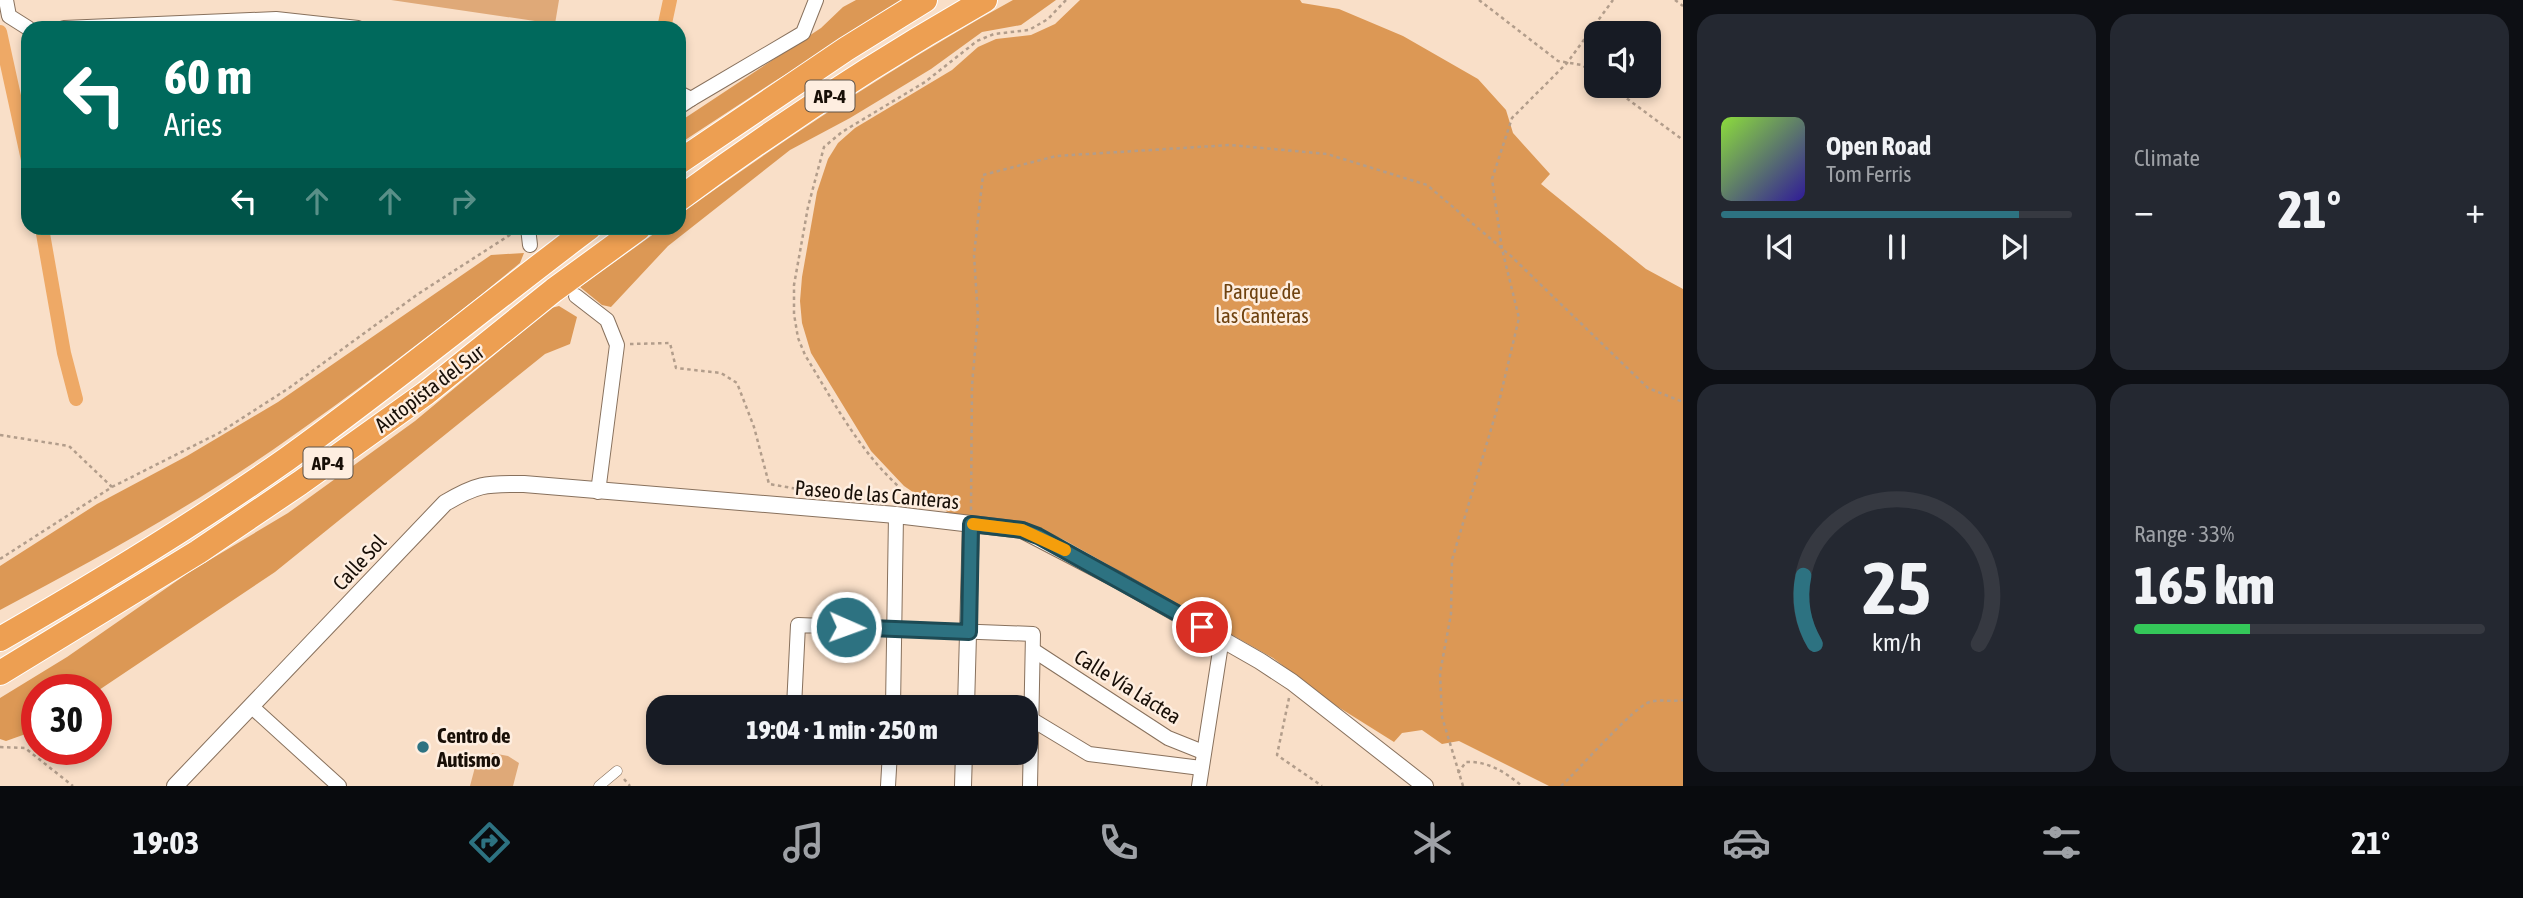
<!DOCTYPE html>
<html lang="en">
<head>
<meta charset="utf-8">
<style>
	:root { --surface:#171b24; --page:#242831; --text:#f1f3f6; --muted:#9ea1a6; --line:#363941; --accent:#2d7281 }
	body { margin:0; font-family:"Asap Condensed",sans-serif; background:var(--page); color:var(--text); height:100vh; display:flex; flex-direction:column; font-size:26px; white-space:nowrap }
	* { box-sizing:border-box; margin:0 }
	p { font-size:23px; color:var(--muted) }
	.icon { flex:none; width:38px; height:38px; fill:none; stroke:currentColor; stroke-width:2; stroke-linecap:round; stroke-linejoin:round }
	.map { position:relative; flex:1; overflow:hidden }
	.panel { display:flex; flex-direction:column; gap:14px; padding:14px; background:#0d0f14; width:840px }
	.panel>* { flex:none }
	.banner { position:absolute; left:21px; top:21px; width:665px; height:214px; border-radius:21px; box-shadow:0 4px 10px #0003; background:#00695c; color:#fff; overflow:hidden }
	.buttons { position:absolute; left:1584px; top:21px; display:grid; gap:14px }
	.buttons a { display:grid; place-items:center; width:77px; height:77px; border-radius:14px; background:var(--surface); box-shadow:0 4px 10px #0003; font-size:35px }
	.speed { position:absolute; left:21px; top:674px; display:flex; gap:14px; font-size:35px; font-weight:700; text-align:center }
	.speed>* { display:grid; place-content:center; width:91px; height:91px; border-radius:50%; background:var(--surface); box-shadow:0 4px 10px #0003; line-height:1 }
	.speed .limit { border:10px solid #d22; background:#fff; color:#111 }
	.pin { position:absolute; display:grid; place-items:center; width:60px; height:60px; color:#fff; margin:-30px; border:4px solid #fff; border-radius:50%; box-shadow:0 2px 7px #0007 }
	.me { position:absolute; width:77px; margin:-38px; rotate:92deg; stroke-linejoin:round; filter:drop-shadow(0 0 5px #0008) }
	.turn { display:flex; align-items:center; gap:24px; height:147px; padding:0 28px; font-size:32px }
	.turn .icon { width:91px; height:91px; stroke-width:2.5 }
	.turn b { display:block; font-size:49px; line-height:60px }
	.lanes { display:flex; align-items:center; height:66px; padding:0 28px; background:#0003; justify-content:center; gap:35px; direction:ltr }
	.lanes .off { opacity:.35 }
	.big { font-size:52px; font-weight:800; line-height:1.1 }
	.panel .widget { flex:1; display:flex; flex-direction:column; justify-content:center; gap:10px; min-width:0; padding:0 24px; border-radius:21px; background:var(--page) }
	.panel .dial { align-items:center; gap:0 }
	.dial svg { height:182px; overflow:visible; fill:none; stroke:var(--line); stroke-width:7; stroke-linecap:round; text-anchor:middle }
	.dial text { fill:var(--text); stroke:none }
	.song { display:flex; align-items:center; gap:21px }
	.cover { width:84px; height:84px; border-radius:10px; background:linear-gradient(135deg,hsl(90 70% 55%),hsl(250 70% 35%)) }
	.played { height:7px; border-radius:4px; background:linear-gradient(90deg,var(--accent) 85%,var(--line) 85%) }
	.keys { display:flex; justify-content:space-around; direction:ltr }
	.heat { display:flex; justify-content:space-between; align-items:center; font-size:38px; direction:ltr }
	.charge { height:10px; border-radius:5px; background:linear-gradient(90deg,#34c759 33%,var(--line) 0) }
	.panel .tiles { flex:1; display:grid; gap:14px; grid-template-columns:repeat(2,1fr) }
	.trip { position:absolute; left:646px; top:695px; width:392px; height:70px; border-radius:21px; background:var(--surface); box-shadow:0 4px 10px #0003; font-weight:800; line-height:70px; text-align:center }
	.menu { display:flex; height:112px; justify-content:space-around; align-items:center; background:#090b0e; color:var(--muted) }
	.menu .icon { width:49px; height:49px }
	.menu .on { color:var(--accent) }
	.menu b { font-size:32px; color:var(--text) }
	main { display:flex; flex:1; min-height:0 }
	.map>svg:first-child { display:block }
	.green { fill:#dfa978 }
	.forest { fill:#dc9855 }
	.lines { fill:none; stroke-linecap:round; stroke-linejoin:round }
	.canal { stroke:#eea966; stroke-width:14 }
	.pedestrian-casing { stroke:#88715d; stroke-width:11 }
	.minor-casing { stroke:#88715d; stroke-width:16 }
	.tertiary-casing { stroke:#88715d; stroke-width:18 }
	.motorway-casing { stroke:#fff; stroke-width:26 }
	.path { stroke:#b29d8b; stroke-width:2.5; stroke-dasharray:3.5 3.5; stroke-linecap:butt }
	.pedestrian { stroke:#fff; stroke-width:10 }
	.minor { stroke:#fff; stroke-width:14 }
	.tertiary { stroke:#fff; stroke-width:16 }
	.motorway { stroke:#ed9f52; stroke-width:24 }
	.route-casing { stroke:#1d4a54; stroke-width:18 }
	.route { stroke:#2d7281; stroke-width:12 }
	.slow { stroke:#f59e0b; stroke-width:12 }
	.poi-dot { fill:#2d7281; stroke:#feeee0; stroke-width:2.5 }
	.labels { text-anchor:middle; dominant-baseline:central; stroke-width:5; stroke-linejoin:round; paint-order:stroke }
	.shield { fill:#feeee0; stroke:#5d5248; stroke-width:2 }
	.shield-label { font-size:19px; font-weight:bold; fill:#180f07 }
	.park-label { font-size:21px; fill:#6f420f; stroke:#feeee0 }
	.street-label { font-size:21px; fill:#180f07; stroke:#feeee0 }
	.poi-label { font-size:21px; font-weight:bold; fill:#180f07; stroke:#feeee0; text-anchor:start }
</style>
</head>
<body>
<main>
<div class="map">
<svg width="1683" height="786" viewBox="0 0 1683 786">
	<rect width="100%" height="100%" fill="#f9dfc8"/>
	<g class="green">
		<polygon points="391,0 559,0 555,24"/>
		<polygon points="492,753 508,756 519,763 513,786 470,786 478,756 491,759"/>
	</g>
	<g class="forest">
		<polygon points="856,0 907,0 775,81 679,144 679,122 821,28 843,7"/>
		<path d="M1013 0H1056L1021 25 982 32 931 69 850 118 790 150 668 246 611 307 602 305 580 287 662 228H679V215C786 138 897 64 1013 0Z"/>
		<polygon points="1080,0 1300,0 1302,3 1339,9 1403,36 1478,79 1506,110 1513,133 1550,174 1541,184 1646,269 1683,289 1683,786 1549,786 1459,741 1442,744 1422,730 1402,733 1394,742 1335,705 1273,658 1066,541 1030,524 954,515 929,503 904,486 871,451 811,353 802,323 800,301 802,277 817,192 828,159 838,143 855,128 952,70 978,47 996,39 1031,35 1055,24"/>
		<path d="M524 253 520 263C441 328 358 390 274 449 187 509 93 561 0 610V566L97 504 187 456 278 402 491 255Z"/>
		<polygon points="559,306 577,317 570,344 545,354 275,572 96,692 96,690 37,690 37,730 6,741 0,739 0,698 67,657 191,571 288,513 415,421 551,308"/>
	</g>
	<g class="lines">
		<g class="canal">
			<polyline points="664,28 670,0"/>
			<polyline points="0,32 28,160"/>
			<polyline points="42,228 64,353 76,399"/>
		</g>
		<defs>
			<polyline id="pedestrian" points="599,786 617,771"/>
			<g id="minor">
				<polyline points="6,0 9,16 28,28"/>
				<polyline points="64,28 276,19 358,28"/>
				<polyline points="679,93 691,99 679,107"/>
				<polyline points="691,99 803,33 816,0"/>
				<polyline points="528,228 530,245"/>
				<polyline points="576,296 607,320 617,345 598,492"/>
				<polyline points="1033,650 1168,738 1203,752"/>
				<polyline points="252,707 339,786"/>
				<polyline points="794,707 798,625 1033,634 1030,786"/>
				<polyline points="893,707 896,515"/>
				<polyline points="1031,719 1089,754 1201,768"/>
				<polyline points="888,786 890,752"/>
				<polyline points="1199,786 1222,638"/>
			</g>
			<g id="tertiary">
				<polyline points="966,707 971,524"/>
				<path d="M175 786 445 503C479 483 486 484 524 484L896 515 1022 530 1120 581 1260 661 1292 682 1425 786"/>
				<polyline points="963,786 964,752"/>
			</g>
			<g id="motorway">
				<polyline points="679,162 846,49 925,0"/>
				<path d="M679 199C777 127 879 60 985 0"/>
				<path d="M0 639C98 583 195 524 287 459 390 385 488 304 589 228"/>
				<polyline points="0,673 198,552 300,483 426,393 554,290 639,228"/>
			</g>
		</defs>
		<use href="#pedestrian" class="pedestrian-casing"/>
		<use href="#minor" class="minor-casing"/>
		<use href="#tertiary" class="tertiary-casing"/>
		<use href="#motorway" class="motorway-casing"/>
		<g class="path">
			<polyline points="1479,0 1558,61 1582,65 1596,75"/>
			<polyline points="1675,0 1683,6"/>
			<polyline points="1610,86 1683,140"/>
			<polyline points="630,344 670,343 676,368 721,373 737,383 754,427 769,484 827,494"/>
			<polyline points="0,435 69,446 112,487"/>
			<path d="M919 503C867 466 838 409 805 355L798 338 794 314V285L808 207 824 147 842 132 925 82 977 41 994 34 1029 30 1048 19 1066 0"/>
			<polyline points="971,510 972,385 978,317 974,255 983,175 1056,156 1230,145 1327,154 1427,185 1511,256 1648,388 1683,402"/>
			<polyline points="0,559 112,487 219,433 289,388 418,294 516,231"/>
			<polyline points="1289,698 1277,755 1322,786"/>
			<polyline points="0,747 25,748 73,786"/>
			<path d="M1458 773 1466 762C1488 761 1505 772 1522 786"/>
			<polyline points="624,779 630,786"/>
			<polyline points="1463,786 1442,717 1440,673 1451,614 1452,560 1498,406 1519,318 1502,249 1492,179 1512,118 1567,63 1613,0"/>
			<path d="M1561 786C1578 771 1634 706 1650 702 1660 699 1672 702 1683 700"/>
		</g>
		<use href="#pedestrian" class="pedestrian"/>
		<use href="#minor" class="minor"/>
		<use href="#tertiary" class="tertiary"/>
		<use href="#motorway" class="motorway"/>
	</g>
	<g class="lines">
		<defs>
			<polyline id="route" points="846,627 969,632 971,524 1022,530 1038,536 1202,627"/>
		</defs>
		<use href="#route" class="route-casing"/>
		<use href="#route" class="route"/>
		<polyline class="slow" points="973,524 1022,530 1065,550"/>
	</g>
	<circle class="poi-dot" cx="423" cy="747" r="7"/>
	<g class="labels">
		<g class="shield">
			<rect x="805.5" y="80.5" width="49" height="31" rx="5"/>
			<rect x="303.5" y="447.5" width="49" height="31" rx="5"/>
		</g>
		<g class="shield-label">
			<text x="830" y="96">AP-4</text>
			<text x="328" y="463">AP-4</text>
		</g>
		<g class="park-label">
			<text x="1262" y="291">Parque de<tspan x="1262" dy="24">las Canteras</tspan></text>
		</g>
		<g class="street-label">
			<text transform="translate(429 388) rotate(-37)">Autopista del Sur</text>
			<text transform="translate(877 494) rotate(5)">Paseo de las Canteras</text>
			<text transform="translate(359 562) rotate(-47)">Calle Sol</text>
			<text transform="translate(1128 686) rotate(32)">Calle Vía Láctea</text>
		</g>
		<g class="poi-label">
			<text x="437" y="735">Centro de<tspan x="437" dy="24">Autismo</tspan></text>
		</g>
	</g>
</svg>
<div class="buttons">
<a><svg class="icon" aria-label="sound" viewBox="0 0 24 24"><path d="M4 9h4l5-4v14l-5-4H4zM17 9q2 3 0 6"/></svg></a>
</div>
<div class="speed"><div class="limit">30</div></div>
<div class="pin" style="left:1202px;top:627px;background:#d93025"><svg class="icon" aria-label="arrive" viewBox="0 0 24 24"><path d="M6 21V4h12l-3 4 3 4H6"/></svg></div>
<svg class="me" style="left:846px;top:627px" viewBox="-20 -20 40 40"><circle r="17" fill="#2d7281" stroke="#fff" stroke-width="3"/><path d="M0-11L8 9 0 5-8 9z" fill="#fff"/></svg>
<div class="trip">19:04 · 1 min · 250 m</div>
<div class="banner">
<div class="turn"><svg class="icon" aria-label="left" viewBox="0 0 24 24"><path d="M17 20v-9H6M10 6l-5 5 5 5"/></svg><div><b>60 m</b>Aries</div></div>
<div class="lanes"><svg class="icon" aria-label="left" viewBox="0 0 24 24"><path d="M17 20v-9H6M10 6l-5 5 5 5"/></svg><svg class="icon off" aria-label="ahead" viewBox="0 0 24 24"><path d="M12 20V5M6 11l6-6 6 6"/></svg><svg class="icon off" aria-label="ahead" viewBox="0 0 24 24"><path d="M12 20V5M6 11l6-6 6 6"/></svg><svg class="icon off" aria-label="right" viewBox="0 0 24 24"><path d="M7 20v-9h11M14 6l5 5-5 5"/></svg></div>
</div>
</div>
<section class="panel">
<div class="tiles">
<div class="widget">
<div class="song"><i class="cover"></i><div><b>Open Road</b><p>Tom Ferris</p></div></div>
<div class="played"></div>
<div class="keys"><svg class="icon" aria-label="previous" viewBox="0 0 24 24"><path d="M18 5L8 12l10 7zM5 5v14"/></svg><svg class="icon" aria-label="pause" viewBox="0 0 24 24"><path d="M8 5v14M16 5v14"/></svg><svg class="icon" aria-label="next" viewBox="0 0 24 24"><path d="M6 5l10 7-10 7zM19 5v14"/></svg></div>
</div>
<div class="widget"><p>Climate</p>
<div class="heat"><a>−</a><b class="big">21°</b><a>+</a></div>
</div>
<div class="widget dial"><svg viewBox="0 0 100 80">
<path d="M14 69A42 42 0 1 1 86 69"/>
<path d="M14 69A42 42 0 0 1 9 39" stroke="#2d7281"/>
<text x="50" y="56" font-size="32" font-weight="700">25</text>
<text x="50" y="72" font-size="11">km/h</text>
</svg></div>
<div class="widget"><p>Range · 33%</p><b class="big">165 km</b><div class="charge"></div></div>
</div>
</section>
</main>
<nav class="menu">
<b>19:03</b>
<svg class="icon on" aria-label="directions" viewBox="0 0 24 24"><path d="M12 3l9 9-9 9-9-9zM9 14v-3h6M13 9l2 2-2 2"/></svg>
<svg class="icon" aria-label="music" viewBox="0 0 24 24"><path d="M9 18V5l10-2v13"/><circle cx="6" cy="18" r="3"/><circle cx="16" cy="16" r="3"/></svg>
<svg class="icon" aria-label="phone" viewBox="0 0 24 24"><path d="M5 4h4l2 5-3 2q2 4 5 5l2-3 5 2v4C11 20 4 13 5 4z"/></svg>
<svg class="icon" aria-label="climate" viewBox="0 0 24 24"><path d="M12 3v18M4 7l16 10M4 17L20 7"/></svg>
<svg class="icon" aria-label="car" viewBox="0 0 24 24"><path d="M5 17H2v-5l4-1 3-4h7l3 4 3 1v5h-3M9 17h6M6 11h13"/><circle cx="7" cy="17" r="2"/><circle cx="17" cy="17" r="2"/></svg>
<svg class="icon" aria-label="filters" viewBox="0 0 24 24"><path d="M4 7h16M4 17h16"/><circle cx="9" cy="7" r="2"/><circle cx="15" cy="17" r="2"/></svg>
<b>21°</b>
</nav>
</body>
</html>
